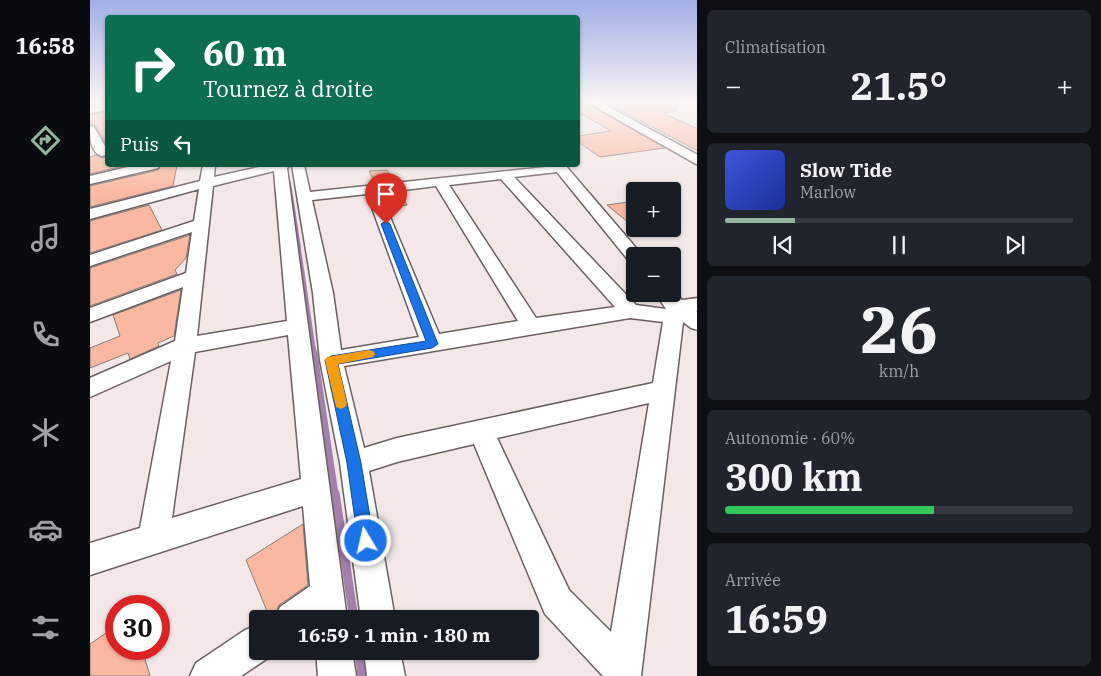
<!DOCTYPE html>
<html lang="fr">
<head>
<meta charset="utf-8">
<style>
	:root { --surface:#171b24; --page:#20242c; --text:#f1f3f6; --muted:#9ea1a6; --line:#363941; --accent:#94b6a0 }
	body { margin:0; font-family:"IBM Plex Serif",serif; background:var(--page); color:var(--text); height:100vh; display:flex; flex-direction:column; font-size:19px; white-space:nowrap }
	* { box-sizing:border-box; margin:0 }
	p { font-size:16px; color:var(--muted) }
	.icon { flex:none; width:28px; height:28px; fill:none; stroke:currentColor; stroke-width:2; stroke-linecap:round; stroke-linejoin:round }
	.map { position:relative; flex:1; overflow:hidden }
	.drawer { display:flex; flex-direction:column; gap:10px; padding:10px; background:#0d0f14; width:404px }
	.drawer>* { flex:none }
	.top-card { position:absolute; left:15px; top:15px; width:475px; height:152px; border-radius:5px; box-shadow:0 1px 4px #0004; background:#0b6e4f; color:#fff; overflow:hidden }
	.fabs { position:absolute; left:536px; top:182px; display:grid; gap:10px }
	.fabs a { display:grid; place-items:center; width:55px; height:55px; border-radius:5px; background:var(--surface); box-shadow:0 1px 4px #0004; font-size:25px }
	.speed { position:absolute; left:15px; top:595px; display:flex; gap:10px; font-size:25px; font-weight:700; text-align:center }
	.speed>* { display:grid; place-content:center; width:65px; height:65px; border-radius:50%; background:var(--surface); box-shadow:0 1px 4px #0004; line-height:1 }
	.speed .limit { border:8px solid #d22; background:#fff; color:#111 }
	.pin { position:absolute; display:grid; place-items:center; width:42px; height:42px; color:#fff; margin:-51px -21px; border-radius:50% 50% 50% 0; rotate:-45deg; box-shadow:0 0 5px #0007 }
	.pin .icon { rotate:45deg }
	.me { position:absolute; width:55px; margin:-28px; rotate:351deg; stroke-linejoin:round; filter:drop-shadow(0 0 4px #0008) }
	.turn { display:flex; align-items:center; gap:18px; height:105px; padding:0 15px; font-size:22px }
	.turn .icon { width:65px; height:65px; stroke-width:2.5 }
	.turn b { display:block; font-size:35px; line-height:42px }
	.then { display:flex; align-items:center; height:48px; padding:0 15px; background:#0003; gap:10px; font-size:19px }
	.big { font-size:38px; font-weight:800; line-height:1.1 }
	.drawer .card { flex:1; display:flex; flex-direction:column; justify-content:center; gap:8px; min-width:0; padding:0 18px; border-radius:8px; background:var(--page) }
	.drawer .dial { align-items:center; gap:0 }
	.dial b { font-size:65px; line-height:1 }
	.song { display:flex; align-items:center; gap:15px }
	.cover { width:60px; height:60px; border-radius:8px; background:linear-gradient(135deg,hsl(230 70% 55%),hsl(230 70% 35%)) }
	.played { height:5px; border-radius:2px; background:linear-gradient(90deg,var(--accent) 20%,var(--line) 20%) }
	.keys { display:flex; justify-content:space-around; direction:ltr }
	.heat { display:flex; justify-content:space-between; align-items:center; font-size:28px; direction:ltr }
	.charge { height:8px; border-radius:4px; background:linear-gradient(90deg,#34c759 60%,var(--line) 0) }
	.trip { position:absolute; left:159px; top:610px; width:290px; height:50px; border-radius:5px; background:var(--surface); box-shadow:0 1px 4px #0004; font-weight:800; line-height:50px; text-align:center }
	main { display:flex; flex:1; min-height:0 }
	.dock { display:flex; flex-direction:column; width:90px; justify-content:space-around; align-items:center; background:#090b0e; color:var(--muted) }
	.dock .icon { width:35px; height:35px }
	.dock .current { color:var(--accent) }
	.dock b { font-size:22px; color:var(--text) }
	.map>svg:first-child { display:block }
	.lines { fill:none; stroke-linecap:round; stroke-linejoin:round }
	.stream-far3 { stroke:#a57fad; stroke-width:4 }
	.stream-far2 { stroke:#a57fad; stroke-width:5 }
	.stream-far1 { stroke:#a57fad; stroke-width:7 }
	.stream { stroke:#a57fad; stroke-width:9 }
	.building { fill:#fbb8a0; stroke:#877c78 }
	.street-casing { stroke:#6c6061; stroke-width:3 }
	.street { fill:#fff; fill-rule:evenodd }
	.route { fill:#1a73e8; stroke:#114b97 }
	.slow { fill:#f59e0b }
</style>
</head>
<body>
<main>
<nav class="dock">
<b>16:58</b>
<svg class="icon current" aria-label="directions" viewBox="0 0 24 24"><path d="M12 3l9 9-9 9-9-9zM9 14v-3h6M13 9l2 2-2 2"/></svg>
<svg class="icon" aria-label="music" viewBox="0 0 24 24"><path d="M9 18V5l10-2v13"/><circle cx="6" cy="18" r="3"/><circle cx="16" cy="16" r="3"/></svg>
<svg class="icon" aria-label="phone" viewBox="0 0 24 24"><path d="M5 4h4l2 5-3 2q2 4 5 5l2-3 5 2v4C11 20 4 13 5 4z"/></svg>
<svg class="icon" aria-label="climate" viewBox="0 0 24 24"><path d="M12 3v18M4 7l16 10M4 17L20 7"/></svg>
<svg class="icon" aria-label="car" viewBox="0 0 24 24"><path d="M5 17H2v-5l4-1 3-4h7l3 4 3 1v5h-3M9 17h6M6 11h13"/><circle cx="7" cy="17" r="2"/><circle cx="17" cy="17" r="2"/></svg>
<svg class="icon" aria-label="filters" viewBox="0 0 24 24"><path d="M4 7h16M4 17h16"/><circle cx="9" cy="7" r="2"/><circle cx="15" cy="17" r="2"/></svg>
</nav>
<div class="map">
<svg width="608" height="676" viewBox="0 0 608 676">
	<rect width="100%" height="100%" fill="#f4e7e7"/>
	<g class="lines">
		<polyline class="stream-far3" points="199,183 209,247"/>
		<polyline class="stream-far2" points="208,246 224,354"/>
		<polyline class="stream-far1" points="224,353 245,494"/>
		<g class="stream">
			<polyline points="245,493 264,619"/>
			<polyline points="269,651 272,676"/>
		</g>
	</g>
	<g class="building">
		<polygon points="488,101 493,101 575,148 510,157 488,142 488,136 521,131 488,112"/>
		<polygon points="513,101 586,101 586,111 573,113 608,129 608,151"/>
		<polygon points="18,112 18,146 6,126 0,123 0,115"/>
		<polygon points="6,155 12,158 18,156 18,165 38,165 0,174 0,157"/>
		<polygon points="71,165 87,165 83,186 0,207 0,186 68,170"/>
		<polygon points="297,170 304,181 285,183 279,171"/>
		<polygon points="310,192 317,205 298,208 293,195"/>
		<polygon points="545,201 545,228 517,205"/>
		<polygon points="59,205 72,230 0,253 0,221"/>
		<polygon points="100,235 96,258 85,270 87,274 0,306 0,268"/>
		<polygon points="91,290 84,336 68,343 69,346 40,359 38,353 0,368 0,348 30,336 23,315"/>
		<polygon points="213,524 218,585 189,605 187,610 179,616 156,560"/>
		<polygon points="26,626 26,649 52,649 60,676 0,676 0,644"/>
	</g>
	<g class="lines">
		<defs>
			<g id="street">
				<polygon points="495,101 508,101 608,155 608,165"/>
				<polygon points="18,104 18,110 0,113 0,107"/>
				<path d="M0 126 4 127 18 151 16 155 12 156C0 153 0 136 0 126Z"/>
				<polygon points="46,165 69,165 68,168 0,184 0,176"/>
				<path d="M113 165H125L124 177 178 165H201L197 168 257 619H185L190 607 220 586 213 506 0 575V543L50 528 81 361 0 397V378L85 341 93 287 0 322V308L96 273 102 232 0 266V255L104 221 109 189 0 219V209L110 181ZM184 171 197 321 107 336 123 186ZM198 335 211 479 82 518 105 352Z"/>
				<path d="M202 165H214L220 192 475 165 553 256H545V262L539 261 467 172 424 177 546 305 576 309 566 294H582V290L592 300 608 298V311H606L608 312V330L601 328 593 322 551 676H513L455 614 384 444 307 462 279 471 305 619H271L250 463 230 360 223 293ZM411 179 525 307 446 318 359 185ZM346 186 428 321 349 334 290 193ZM277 194 329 337 251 350 243 293 222 200ZM540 318 573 322 563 383 307 438 274 448 254 366ZM559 403 521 632 479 590 407 438Z"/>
				<polygon points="168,625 168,651 183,651 181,656 151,676 100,676 106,663 155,630"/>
				<polygon points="226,651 262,651 266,676 228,676"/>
				<polygon points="274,651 310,651 315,676 277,676"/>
			</g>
		</defs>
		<use href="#street" class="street-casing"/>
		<use href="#street" class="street"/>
	</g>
	<linearGradient id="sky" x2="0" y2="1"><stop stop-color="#a1aee7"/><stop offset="0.52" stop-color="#faf4f4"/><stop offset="1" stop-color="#faf4f4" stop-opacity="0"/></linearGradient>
	<rect width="608" height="196" fill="url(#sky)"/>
	<polygon class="route" points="296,221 300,224 348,344 342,348 248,364 271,463 284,541 282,547 276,549 270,547 268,541 257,463 235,360 241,356 336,341 291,224"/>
	<polygon class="slow" points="279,350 283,351 285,354 283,357 248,364 257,404 255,407 251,409 246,407 235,360 237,357"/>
</svg>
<div class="fabs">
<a>+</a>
<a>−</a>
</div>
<div class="speed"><div class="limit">30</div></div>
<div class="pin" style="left:296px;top:224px;background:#d93025"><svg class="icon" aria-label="arrive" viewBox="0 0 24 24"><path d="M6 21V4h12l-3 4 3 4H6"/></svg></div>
<svg class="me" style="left:276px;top:541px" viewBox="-20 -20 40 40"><circle r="17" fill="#1a73e8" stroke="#fff" stroke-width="3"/><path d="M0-11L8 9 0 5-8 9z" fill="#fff"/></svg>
<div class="trip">16:59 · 1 min · 180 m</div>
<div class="top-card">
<div class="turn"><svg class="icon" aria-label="right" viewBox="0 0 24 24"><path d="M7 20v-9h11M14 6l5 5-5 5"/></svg><div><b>60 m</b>Tournez à droite</div></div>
<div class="then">Puis<svg class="icon" aria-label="left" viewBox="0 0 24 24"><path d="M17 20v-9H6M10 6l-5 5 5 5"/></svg></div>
</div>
</div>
<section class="drawer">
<div class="card"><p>Climatisation</p>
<div class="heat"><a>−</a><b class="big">21.5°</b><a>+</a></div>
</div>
<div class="card">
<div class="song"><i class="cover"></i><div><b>Slow Tide</b><p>Marlow</p></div></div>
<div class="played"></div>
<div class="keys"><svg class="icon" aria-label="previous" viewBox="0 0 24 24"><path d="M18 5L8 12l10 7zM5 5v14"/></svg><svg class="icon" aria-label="pause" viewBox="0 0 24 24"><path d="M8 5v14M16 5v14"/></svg><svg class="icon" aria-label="next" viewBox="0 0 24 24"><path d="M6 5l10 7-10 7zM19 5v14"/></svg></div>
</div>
<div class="card dial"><b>26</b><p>km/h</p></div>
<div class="card"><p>Autonomie · 60%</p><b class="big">300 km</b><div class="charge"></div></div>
<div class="card"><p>Arrivée</p><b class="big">16:59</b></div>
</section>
</main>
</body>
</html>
